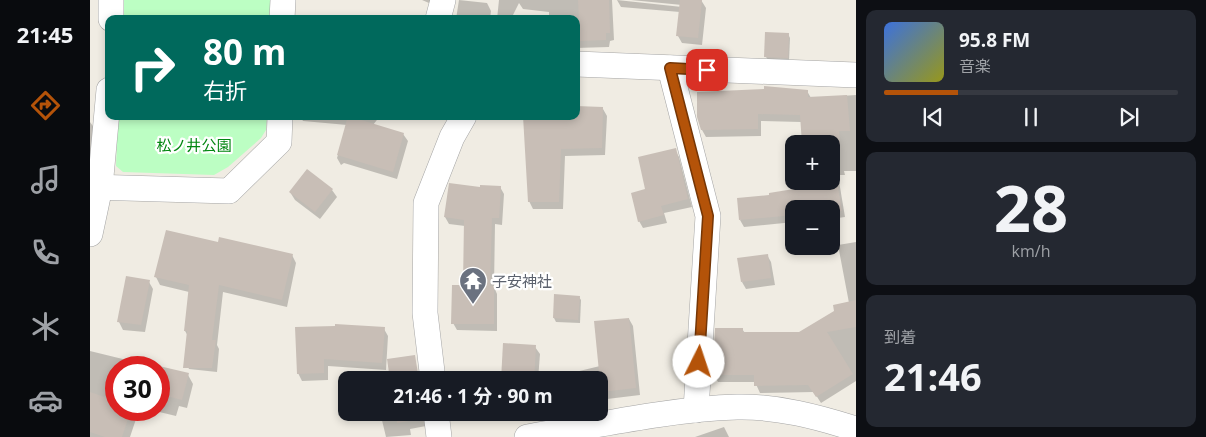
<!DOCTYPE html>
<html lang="ja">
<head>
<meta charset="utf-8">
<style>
	:root { --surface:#171b24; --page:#242831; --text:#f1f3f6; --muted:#9ea1a6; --line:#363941; --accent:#b45309 }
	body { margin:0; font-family:"Open Sans","Noto Sans JP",sans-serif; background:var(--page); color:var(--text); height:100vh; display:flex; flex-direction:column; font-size:19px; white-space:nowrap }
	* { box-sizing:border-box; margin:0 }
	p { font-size:16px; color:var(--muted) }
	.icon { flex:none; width:28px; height:28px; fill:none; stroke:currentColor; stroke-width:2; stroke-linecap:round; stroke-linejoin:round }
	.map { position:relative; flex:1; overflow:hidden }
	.drawer { display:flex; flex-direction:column; gap:10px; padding:10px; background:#0d0f14; width:350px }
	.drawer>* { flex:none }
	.guide { position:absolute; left:15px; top:15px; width:475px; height:105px; border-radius:10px; box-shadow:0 2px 8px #0003; background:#00695c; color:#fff; overflow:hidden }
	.buttons { position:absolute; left:695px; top:135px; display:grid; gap:10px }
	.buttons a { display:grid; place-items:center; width:55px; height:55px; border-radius:10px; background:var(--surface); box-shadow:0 2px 8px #0003; font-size:25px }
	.speed { position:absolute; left:15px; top:356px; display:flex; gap:10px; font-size:25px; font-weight:700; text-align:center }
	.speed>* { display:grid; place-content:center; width:65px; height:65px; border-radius:50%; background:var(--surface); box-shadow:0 2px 8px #0003; line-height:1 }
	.speed .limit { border:8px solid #d22; background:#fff; color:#111 }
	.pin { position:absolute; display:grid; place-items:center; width:42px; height:42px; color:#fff; margin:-21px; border-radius:10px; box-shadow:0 2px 8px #0006 }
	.me { position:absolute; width:55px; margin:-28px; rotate:4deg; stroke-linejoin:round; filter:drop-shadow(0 0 4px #0008) }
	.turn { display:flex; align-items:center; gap:18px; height:105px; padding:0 15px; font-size:22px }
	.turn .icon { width:65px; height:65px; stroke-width:2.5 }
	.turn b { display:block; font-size:35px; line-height:42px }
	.big { font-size:38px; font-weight:700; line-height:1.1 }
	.drawer .tile { flex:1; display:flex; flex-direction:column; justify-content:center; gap:8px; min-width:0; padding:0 18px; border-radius:10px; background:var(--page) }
	.drawer .dial { align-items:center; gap:0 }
	.dial b { font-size:65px; line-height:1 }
	.song { display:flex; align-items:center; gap:15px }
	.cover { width:60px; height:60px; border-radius:8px; background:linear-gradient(135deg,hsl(220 70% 55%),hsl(60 70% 35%)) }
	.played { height:5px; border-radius:2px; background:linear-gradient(90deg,var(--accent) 25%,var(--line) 25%) }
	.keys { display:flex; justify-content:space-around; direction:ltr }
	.trip { position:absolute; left:248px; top:371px; width:270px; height:50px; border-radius:10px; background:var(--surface); box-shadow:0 2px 8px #0003; font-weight:700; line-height:50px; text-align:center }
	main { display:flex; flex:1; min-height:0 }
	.dock { display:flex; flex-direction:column; width:90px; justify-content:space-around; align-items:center; background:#090b0e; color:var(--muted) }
	.dock .icon { width:35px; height:35px }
	.dock .active { color:var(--accent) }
	.dock b { font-size:22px; color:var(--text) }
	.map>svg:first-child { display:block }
	.park { fill:#bcfec3 }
	.shadow { fill:#0003 }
	.building { fill:#c8beb6 }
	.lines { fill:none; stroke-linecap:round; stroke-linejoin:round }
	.minor-casing { stroke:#a5a5a5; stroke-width:26 }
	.minor { stroke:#fff; stroke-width:25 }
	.route-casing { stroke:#753606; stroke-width:12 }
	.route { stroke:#b45309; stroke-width:9 }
	.labels { text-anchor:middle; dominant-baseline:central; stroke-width:4.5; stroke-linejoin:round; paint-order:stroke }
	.park-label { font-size:15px; fill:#028610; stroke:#fff }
	.worship-label { font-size:15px; fill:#5b616d; stroke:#fff; text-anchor:start }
</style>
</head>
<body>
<main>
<nav class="dock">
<b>21:45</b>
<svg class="icon active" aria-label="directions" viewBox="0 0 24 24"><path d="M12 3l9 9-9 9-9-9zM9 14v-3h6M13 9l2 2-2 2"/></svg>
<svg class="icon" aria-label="music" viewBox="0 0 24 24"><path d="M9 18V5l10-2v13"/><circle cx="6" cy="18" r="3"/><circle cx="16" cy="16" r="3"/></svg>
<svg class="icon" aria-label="phone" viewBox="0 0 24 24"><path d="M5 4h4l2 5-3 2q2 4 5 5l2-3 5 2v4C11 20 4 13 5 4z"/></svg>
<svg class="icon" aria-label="climate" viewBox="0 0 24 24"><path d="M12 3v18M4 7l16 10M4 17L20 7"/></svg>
<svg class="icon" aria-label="car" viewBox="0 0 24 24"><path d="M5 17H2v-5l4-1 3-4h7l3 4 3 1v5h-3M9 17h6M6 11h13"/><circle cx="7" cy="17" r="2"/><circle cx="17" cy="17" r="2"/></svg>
</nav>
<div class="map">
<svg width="766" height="437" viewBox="0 0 766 437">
	<rect width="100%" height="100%" fill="#f0ece3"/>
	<g class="park">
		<polygon points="32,0 183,0 182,19 31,19"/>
		<polygon points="28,116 177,116 176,130 171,138 138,167 124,175 33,172 26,166"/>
	</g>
	<g class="shadow">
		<polygon points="332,0 341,0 339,3"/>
		<polygon points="369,0 397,3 401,11 400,19 366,19"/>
		<polygon points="409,0 522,0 524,40 520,41 519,47 486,48 486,19 459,19 459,12 433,9 429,3 421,19 407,19"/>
		<polygon points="527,0 592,7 592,5 541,0 611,0 616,8 612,45 592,43 588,36 590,12 531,7"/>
		<polygon points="698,34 700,38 699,61 678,60 676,57"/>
		<polygon points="717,91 721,98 766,95 766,171 754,171 755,175 748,175 755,217 741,219 741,209 704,209 704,222 654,227 650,220 681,196 716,188 715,181 741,181 741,144 711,122 671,121 671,136 616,137 612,130"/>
		<polygon points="513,109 517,116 515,155 475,156 473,209 443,209 439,201 486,116"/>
		<polygon points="210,116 290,116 283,125 313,134 318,141 307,179 254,163 251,165 247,158 257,125 213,121"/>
		<polygon points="0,122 5,129 0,166"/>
		<polygon points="585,150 589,157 602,207 574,213 577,223 553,228 549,221 557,190"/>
		<polygon points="217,170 242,190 247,197 230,219 205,200 200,192"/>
		<polygon points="410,187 414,194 412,225 405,224 404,287 407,294 407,331 367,330 363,323 374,286 375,226 359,224 355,217 391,189"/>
		<polygon points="766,242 766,381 731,403 724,392 670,393 665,382 628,382 624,375 627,329 652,329 655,333 710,333 759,303 748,245"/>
		<polygon points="129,244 202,255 206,263 197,307 133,292 127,345 129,349 127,372 99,369 95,361 98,336 95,331 99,292 70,285 66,277"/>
		<polygon points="677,255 681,262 685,285 656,289 652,282"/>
		<polygon points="59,282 63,289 55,332 33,330 29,322"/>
		<polygon points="489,297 491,300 490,323 466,322 464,318"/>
		<polygon points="539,319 543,326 550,395 509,400 509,380 452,380 510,366"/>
		<polygon points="207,328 294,329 298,336 296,370 238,366 238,380 212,381 208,373"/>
		<polygon points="445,347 450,354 448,380 412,380"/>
		<polygon points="0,351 98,375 103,384 97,408 89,406 86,416 61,410 69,410 69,368 26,368 26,410 49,410 40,437 0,437"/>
		<polygon points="290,412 334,412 336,426 320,429 321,435 296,437"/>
		<polygon points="634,427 639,437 605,437"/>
	</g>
	<g class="building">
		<polygon points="488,0 519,0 520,33 516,33 516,40 490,41"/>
		<polygon points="590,0 612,0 608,38 586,36"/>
		<polygon points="675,32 699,33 698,58 674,57"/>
		<polygon points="674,86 718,90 718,97 757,95 760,131 749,131 750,144 712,144 710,115 668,114 668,129 611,130 607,117 607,92 674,89"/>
		<polygon points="486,106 513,107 512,148 471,149 469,202 438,202 433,116 486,116"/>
		<polygon points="258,116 314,133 303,172 247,155"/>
		<polygon points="586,148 598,199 571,206 574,215 548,222 541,193 555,189 548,157"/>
		<polygon points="217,169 243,189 225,212 199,192"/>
		<polygon points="747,182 752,211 704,209 704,215 649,220 647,198 679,195 679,193"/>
		<polygon points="359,183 390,187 390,185 411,186 409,218 402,218 400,286 404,286 404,324 361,324 362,285 373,285 374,220 354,217"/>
		<polygon points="76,230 128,242 129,237 203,254 192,300 129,285 122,340 126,340 122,368 93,368 97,331 94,331 99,285 64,277"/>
		<polygon points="678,254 681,278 651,282 647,258"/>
		<polygon points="36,276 60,280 51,325 27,322"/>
		<polygon points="464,294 490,296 488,320 463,318"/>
		<polygon points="766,300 766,327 737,332 763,374 726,397 718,385 664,386 664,375 623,375 625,328 653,328 653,332 709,332 744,311 743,305"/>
		<polygon points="539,318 546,388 511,392 504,321"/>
		<polygon points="245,324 295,327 292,363 234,359 234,373 207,374 205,327 245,326"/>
		<polygon points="413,343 446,345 444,380 411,380"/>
		<polygon points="325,355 329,380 300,380 297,359"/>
		<polygon points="69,366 99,373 92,400 69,394"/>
		<polygon points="0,392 26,401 26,410 41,410 32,437 15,437 0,432"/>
		<polygon points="306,412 332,412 332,419 307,423"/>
	</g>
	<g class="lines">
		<defs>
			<g id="minor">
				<polyline points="21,19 21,0"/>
				<polyline points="192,19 193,0"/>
				<polyline points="348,19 353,0"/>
				<polyline points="486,64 766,75"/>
				<polyline points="580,68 618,216 606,410"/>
				<polyline points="0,187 139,191 189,142 190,116"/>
				<polyline points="0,234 10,187 19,90"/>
				<polyline points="343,380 335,313 336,203 362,137 374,116"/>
				<polyline points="346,412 349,437"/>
				<path d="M437 437C504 426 580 409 647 407 687 406 728 417 766 429"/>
			</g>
		</defs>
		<use href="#minor" class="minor-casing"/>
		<use href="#minor" class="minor"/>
	</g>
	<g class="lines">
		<defs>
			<polyline id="route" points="609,362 618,216 580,68 617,70"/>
		</defs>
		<use href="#route" class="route-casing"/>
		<use href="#route" class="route"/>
	</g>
	<defs>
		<symbol id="temple-pin" viewBox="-11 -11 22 30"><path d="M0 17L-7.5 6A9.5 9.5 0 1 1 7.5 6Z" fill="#6b7280" stroke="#fff"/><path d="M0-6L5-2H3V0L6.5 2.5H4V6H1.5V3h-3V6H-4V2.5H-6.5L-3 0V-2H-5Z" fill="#fff"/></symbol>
	</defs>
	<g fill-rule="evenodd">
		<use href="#temple-pin" x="367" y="265" width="32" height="43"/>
	</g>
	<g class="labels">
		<g class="park-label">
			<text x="104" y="145">松ノ井公園</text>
		</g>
		<g class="worship-label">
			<text x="402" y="281">子安神社</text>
		</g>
	</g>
</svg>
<div class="buttons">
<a>+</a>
<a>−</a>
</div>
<div class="speed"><div class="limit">30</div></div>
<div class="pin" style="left:617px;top:70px;background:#d93025"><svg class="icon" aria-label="arrive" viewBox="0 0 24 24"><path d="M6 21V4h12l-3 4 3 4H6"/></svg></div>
<svg class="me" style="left:609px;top:362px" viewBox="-20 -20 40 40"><circle r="19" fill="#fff"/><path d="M0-13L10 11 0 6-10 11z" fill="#b45309"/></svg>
<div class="trip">21:46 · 1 分 · 90 m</div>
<div class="guide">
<div class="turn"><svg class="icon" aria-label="right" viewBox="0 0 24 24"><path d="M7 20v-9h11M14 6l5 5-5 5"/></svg><div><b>80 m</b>右折</div></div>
</div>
</div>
<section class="drawer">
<div class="tile">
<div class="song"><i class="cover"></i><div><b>95.8 FM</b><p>音楽</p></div></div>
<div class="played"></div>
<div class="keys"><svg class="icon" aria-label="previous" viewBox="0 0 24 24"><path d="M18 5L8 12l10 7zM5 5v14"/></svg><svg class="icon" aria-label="pause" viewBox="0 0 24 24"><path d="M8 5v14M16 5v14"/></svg><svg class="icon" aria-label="next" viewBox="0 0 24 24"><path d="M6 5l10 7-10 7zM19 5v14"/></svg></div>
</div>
<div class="tile dial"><b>28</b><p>km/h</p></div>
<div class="tile"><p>到着</p><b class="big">21:46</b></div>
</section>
</main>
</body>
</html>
